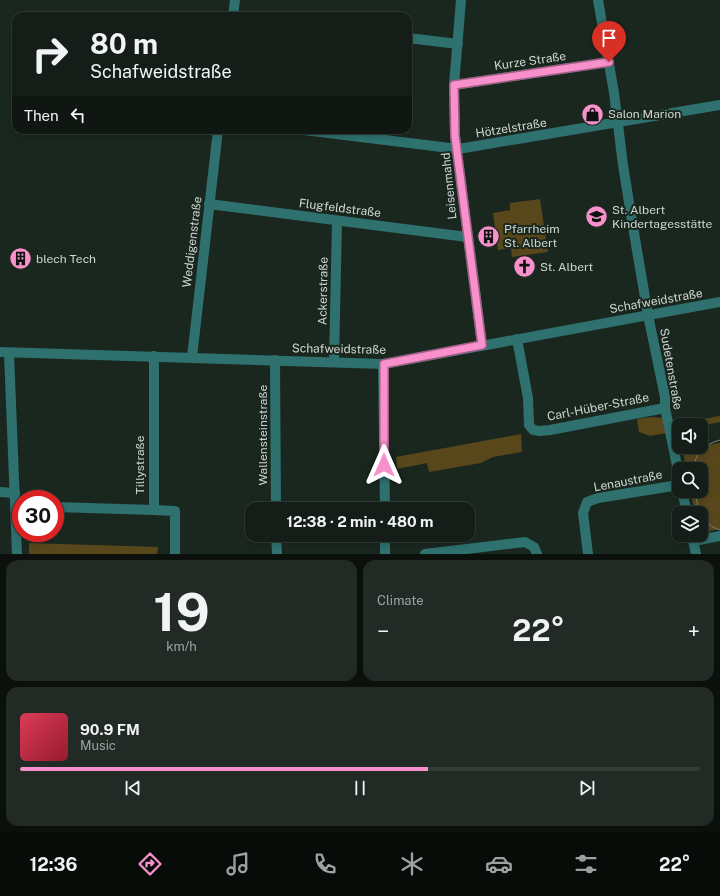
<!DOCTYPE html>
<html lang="en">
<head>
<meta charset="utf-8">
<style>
	:root { --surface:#141d17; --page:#212a24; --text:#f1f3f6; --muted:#9da2a1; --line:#333b36; --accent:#f890cb }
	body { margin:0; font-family:"Public Sans",sans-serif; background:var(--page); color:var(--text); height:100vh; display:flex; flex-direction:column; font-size:15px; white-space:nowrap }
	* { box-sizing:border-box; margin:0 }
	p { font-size:13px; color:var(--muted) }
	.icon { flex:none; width:22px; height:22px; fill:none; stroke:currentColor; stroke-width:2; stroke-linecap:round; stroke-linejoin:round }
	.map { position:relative; height:554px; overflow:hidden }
	.panel { display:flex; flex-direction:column; gap:6px; padding:6px; background:#0b100d; flex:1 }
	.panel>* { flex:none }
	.guide { position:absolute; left:12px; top:12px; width:400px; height:122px; border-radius:12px; box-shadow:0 2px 6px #0003,0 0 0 1px var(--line); background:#141d17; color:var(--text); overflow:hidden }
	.tools { position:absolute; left:672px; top:418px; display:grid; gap:8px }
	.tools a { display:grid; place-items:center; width:36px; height:36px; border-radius:8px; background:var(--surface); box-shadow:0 2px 6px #0003,0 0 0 1px var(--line); font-size:20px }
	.speed { position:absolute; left:12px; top:490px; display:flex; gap:8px; font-size:20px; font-weight:700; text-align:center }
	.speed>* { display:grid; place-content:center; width:52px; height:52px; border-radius:50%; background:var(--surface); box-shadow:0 2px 6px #0003,0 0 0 1px var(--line); line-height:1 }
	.speed .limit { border:6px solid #d22; background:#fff; color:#111 }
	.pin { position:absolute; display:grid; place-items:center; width:34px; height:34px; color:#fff; margin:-41px -17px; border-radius:50% 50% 50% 0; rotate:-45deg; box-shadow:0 0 4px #0007 }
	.pin .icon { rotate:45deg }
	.me { position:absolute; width:44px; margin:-22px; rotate:0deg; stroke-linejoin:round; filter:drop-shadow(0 0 3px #0008) }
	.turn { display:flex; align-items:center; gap:14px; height:84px; padding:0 12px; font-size:18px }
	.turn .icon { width:52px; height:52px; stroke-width:2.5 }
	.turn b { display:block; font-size:28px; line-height:34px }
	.then { display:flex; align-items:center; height:38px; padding:0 12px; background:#0003; gap:8px; font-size:15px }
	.big { font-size:30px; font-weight:700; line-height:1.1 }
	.panel .card { flex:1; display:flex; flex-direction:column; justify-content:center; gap:6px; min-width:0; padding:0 14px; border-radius:12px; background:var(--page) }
	.panel .dial { align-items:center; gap:0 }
	.dial b { font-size:52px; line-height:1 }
	.song { display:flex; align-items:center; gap:12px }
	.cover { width:48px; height:48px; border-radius:6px; background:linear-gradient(135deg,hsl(350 70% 55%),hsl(350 70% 35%)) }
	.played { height:4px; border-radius:2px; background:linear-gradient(90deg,var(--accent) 60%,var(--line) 60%) }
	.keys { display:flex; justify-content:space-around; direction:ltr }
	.heat { display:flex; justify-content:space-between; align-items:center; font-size:22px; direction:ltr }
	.panel .tiles { flex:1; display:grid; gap:6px; grid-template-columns:1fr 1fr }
	.card:last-child { grid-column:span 2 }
	.trip { position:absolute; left:245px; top:502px; width:230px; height:40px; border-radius:12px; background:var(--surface); box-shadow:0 2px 6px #0003,0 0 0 1px var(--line); font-weight:700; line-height:40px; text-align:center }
	.dock { display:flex; height:64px; justify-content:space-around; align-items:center; background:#080c09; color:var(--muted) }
	.dock .icon { width:28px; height:28px }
	.dock .active { color:var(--accent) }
	.dock b { font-size:18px; color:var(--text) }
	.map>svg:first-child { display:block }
	.green { fill:#57471b }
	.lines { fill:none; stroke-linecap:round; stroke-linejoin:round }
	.minor { stroke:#2e716f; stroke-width:10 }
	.tram { stroke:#7a847e; stroke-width:1 }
	.route-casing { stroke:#a15e84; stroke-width:10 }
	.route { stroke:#f890cb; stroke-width:7 }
	.labels { text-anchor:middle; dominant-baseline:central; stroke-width:4; stroke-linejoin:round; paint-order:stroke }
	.street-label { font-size:12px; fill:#ced6d1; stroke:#1a271f }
	.poi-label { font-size:12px; fill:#ced6d1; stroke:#1a271f; text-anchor:start }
</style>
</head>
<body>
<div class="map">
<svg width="720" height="554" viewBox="0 0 720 554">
	<rect width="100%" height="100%" fill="#1a271f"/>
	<g class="green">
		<polygon points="540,199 548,252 512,257 511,248 498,250 493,213 510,210 510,203"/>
		<polygon points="720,416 720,422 701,426 686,425 686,422"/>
		<polygon points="652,417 665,418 667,433 650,436 639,432 637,419"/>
		<polygon points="521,434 522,452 493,457 481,463 429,472 427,463 397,469 396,457"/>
		<polygon points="720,443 720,529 701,533 701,513 695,513 690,491 701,491 701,469 686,469 683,451 698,449 701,446"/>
		<polygon points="29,543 158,547 157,554 29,554"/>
	</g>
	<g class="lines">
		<g class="minor">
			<polyline points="461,0 454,85 455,136 482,345"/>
			<polyline points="598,0 614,93 623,165 632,221 648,315 665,397 665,408 679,475"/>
			<polyline points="233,16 235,0"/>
			<polyline points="408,38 458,44"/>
			<polyline points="454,85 609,62"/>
			<polyline points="304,130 458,149 720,105"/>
			<polyline points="209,204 467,237"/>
			<polyline points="517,339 528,398 529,425 533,430 540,431 550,430 665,408"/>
			<polyline points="0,352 383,364 720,302"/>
			<polyline points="9,353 17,554"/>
			<polyline points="154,356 154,510 175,511 175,554"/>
			<polyline points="192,357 218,130"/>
			<polyline points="275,360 276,509"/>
			<polyline points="334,362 337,221"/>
			<polyline points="383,364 385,509"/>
			<polyline points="682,491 687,513"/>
			<polyline points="0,492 15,493"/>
			<polyline points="55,507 154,510"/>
			<polyline points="276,535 277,554"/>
			<polyline points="385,535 385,554"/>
			<polyline points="692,536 696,554"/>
			<polyline points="694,541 720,536"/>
			<polyline points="425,554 525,542 534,547 537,554"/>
			<polyline points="588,554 583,513 587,502 598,498 679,485"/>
		</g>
		<g class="tram">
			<path d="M693 469C695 453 705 444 720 440"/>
			<path d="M694 491C698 507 702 525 720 530"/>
		</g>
	</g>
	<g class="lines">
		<defs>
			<polyline id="route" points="384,465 384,364 482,345 455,136 454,85 609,62"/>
		</defs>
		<use href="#route" class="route-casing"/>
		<use href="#route" class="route"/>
	</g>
	<defs>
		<symbol id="shop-disc" viewBox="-11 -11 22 22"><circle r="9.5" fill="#f890cb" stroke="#1a271f"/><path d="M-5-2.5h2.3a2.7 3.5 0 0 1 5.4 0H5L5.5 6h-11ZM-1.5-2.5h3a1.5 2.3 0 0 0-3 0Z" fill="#111"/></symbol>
		<symbol id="school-disc" viewBox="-11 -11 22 22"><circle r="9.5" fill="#f890cb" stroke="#1a271f"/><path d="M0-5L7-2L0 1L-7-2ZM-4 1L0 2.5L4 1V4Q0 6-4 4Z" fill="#111"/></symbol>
		<symbol id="building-disc" viewBox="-11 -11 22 22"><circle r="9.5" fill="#f890cb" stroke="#1a271f"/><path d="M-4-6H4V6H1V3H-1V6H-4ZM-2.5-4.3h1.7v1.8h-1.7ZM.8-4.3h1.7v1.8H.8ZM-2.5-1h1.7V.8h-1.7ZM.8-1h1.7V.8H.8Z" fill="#111"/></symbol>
		<symbol id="church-disc" viewBox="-11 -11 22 22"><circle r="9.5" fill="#f890cb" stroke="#1a271f"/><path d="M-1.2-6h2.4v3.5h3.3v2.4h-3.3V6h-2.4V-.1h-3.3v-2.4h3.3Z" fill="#111"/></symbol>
	</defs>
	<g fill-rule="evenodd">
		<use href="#shop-disc" x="580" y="102" width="25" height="25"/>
		<use href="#school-disc" x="584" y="204" width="25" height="25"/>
		<use href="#building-disc" x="476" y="224" width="25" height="25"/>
		<use href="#building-disc" x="8" y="246" width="25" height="25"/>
		<use href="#church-disc" x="512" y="254" width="25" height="25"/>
	</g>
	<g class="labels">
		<g class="street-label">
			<text transform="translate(530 61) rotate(-8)">Kurze Straße</text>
			<text transform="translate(511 128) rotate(-9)">Hötzelstraße</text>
			<text transform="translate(449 186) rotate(-96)">Leisenmahd</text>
			<text transform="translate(340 208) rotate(7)">Flugfeldstraße</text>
			<text transform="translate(192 242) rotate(-83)">Weddigenstraße</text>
			<text transform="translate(323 291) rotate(-89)">Ackerstraße</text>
			<text transform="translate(656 301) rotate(-10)">Schafweidstraße</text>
			<text transform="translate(339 349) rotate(1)">Schafweidstraße</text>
			<text transform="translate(671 369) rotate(80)">Sudetenstraße</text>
			<text transform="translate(598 407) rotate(-11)">Carl-Hüber-Straße</text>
			<text transform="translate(263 435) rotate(-90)">Wallensteinstraße</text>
			<text transform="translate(140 465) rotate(-90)">Tillystraße</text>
			<text transform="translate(628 481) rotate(-11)">Lenaustraße</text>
		</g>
		<g class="poi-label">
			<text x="608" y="114">Salon Marion</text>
			<text x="612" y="210">St. Albert<tspan x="612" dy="14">Kindertagesstätte</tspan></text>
			<text x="504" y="229">Pfarrheim<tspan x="504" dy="14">St. Albert</tspan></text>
			<text x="36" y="259">blech Tech</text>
			<text x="540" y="267">St. Albert</text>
		</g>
	</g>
</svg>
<div class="tools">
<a><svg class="icon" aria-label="sound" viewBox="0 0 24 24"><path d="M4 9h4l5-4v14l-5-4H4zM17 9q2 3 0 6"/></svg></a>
<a><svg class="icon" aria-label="search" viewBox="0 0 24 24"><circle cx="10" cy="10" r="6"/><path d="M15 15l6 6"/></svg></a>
<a><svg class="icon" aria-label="layers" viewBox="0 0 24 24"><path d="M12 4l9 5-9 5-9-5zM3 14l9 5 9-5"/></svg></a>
</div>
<div class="speed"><div class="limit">30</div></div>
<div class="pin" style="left:609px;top:62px;background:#d93025"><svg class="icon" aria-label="arrive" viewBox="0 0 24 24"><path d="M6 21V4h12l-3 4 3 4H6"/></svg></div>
<svg class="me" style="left:384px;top:465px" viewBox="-20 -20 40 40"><path d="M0-17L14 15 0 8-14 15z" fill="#f890cb" stroke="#fff" stroke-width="4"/></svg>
<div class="trip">12:38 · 2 min · 480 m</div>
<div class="guide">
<div class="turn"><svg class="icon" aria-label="right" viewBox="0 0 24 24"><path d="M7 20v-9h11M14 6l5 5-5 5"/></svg><div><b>80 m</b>Schafweidstraße</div></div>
<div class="then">Then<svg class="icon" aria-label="left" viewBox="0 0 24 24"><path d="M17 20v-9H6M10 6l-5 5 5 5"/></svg></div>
</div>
</div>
<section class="panel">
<div class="tiles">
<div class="card dial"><b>19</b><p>km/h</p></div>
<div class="card"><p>Climate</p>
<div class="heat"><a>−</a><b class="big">22°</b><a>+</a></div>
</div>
<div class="card">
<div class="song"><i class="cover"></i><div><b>90.9 FM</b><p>Music</p></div></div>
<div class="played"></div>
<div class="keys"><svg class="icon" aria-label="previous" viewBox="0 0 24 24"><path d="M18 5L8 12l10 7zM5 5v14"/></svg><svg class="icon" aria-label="pause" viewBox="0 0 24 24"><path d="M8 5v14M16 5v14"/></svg><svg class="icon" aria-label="next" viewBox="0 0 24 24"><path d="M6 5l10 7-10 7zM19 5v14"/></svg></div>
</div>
</div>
</section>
<nav class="dock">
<b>12:36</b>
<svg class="icon active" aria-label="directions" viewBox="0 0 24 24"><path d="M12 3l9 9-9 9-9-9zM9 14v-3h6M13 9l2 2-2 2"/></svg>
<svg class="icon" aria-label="music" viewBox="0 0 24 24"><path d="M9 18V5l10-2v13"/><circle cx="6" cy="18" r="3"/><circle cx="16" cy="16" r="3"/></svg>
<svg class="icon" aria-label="phone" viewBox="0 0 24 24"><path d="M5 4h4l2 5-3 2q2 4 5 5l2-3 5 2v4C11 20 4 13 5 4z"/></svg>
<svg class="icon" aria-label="climate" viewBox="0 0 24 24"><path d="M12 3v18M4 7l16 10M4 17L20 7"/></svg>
<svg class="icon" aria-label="car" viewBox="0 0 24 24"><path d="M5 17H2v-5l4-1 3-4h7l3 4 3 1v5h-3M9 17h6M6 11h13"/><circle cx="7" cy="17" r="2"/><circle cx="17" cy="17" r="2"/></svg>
<svg class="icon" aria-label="filters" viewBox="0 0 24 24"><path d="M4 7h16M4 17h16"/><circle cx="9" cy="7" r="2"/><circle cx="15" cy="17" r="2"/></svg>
<b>22°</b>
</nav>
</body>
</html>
